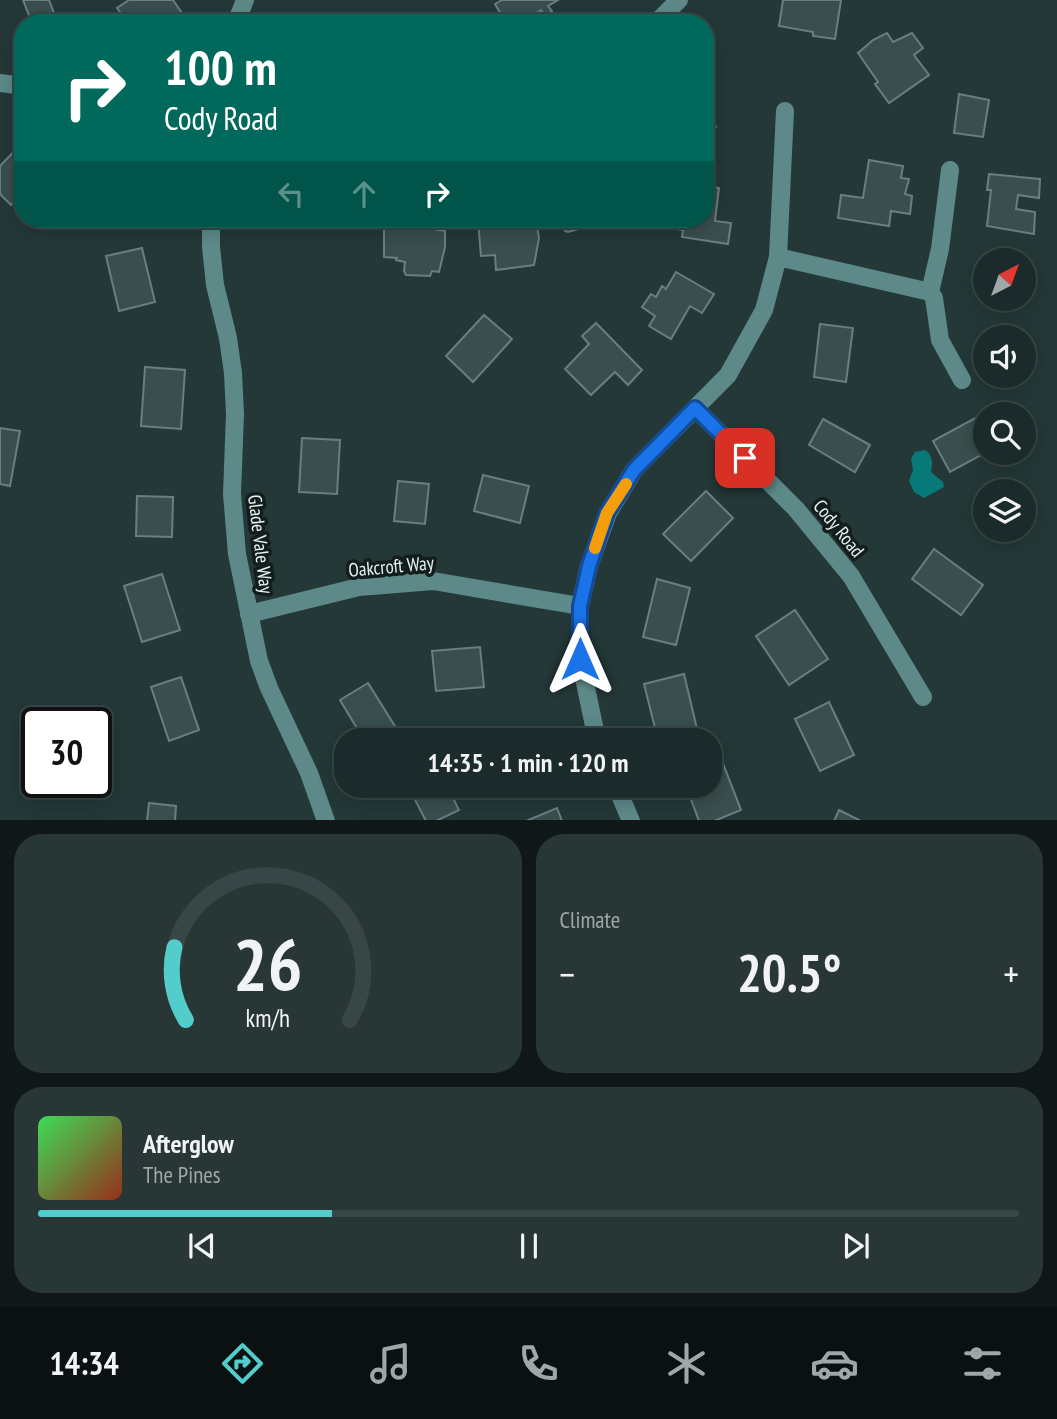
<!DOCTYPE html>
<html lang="en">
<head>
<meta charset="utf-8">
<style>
	:root { --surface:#1b2a2a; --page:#283636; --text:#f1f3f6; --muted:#a0a7a8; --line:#394647; --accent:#52cdcc }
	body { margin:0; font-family:"PT Sans Narrow",sans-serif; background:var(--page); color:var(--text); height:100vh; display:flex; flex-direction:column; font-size:26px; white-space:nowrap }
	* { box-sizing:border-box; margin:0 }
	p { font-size:23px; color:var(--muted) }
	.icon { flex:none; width:38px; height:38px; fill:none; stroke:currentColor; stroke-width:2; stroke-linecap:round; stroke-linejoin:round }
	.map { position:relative; height:820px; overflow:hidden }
	.panel { display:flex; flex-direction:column; gap:14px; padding:14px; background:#0f1717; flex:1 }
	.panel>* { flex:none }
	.banner { position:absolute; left:14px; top:14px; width:700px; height:214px; border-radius:28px; box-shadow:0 4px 18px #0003,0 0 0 2px var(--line); background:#00695c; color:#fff; overflow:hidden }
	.needle { width:46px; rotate:41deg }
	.fabs { position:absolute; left:973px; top:248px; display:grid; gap:14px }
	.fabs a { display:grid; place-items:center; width:63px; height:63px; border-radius:50%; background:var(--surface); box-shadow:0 4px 18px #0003,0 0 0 2px var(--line); font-size:35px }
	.speed { position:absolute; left:21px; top:707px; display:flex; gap:14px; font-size:35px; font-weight:700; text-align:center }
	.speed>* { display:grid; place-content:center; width:91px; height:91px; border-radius:50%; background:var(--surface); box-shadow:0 4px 18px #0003,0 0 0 2px var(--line); line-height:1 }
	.speed .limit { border:4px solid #111; border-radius:10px; background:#fff; color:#111 }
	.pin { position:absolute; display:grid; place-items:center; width:60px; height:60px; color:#fff; margin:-30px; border-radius:14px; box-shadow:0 4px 10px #0006 }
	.me { position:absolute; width:77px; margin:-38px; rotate:0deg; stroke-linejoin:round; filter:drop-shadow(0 0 5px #0008) }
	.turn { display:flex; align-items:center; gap:24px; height:147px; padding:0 35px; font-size:32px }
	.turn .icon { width:91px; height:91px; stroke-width:2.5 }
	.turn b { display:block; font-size:49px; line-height:60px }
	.lanes { display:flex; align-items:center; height:66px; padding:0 35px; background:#0003; justify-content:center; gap:35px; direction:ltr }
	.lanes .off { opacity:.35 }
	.big { font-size:52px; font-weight:700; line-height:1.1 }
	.panel .widget { flex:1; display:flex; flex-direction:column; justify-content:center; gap:10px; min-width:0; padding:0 24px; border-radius:28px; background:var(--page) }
	.panel .dial { align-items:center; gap:0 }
	.dial svg { height:182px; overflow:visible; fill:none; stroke:var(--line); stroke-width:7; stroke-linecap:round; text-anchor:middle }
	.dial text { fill:var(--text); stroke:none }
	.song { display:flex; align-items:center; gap:21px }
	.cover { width:84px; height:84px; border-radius:10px; background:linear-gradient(135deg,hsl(130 70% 55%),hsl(10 70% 35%)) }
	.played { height:7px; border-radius:4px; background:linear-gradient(90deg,var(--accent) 30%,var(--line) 30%) }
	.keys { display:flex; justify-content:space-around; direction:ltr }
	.heat { display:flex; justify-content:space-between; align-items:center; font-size:38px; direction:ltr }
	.panel .tiles { flex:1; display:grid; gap:14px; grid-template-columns:1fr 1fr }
	.widget:last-child { grid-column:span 2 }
	.trip { position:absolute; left:334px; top:728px; width:388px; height:70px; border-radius:28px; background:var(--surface); box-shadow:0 4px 18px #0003,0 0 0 2px var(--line); font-weight:700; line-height:70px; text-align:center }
	.menu { display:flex; height:112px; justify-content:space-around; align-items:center; background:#0b1111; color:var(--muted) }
	.menu .icon { width:49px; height:49px }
	.menu .on { color:var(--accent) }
	.menu b { font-size:32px; color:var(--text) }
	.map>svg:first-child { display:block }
	.water { fill:#067978 }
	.building { fill:#3a4e4e; stroke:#697f7f; stroke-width:2 }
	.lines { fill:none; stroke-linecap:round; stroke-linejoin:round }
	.minor { stroke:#5d8a89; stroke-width:18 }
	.route-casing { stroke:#114b97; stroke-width:18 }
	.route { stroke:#1a73e8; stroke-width:12 }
	.slow { stroke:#f59e0b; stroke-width:12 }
	.labels { text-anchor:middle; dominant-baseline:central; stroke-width:7; stroke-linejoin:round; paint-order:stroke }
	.street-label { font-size:19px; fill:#e6f2f2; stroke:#141d1d }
</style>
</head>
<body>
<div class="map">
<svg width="1057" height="821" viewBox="0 0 1057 821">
	<rect width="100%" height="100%" fill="#243838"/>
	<path class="water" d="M925 450C933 456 933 462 931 472L943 482 944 487 924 498 914 492 909 481 913 470 911 459 915 452Z"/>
	<g class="building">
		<polygon points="23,0 49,0 57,21 32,23"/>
		<polygon points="129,0 173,0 184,16 175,23 128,23 117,8"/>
		<polygon points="502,0 558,0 548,6 552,11 545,15 541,10 530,17 533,23 506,23 495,4"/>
		<polygon points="783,0 841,0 835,39 813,36 813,32 779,26"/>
		<polygon points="887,33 893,42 912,33 923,48 914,55 929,75 889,103 875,84 878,82 858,53 873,40"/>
		<polygon points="959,94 989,100 983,137 954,133"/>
		<polygon points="705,102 713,112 708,115 716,127 710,132 705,125"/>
		<polygon points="23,142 23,192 11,205 0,194 0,166"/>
		<polygon points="869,160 903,166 901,178 909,179 905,194 912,196 910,214 891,211 889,226 838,218 841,195 863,198"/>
		<polygon points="989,174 1040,179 1039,198 1018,195 1016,209 1035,212 1034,234 987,226 991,190 987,190"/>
		<polygon points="705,186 719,188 715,221 731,223 728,244 682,237 683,230 669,228 670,219 705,219"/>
		<polygon points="493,219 536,219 539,238 534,265 496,270 495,255 481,256 478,221"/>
		<polygon points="561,219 611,219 607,223 596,227 586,222 586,227 568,232 565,231"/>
		<polygon points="384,220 445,231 445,247 439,272 432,271 430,276 406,275 404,271 405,262 396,260 397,258 384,257"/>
		<polygon points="142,248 155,302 119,311 106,256"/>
		<polygon points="676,272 714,294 702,313 690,306 671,339 649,326 655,316 642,307 651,294 656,297 662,286 666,289"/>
		<polygon points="484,315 512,339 473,382 446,356"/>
		<polygon points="596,323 642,370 628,385 615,372 591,395 565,369 589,344 582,336"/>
		<polygon points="820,324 853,328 846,382 814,377"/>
		<polygon points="145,367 185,370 181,429 141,426"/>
		<polygon points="977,417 985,432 985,453 950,472 933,441"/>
		<polygon points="823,419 870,445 855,472 809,445"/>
		<polygon points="0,428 20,431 10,486 0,484"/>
		<polygon points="302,438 340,440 337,494 299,492"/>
		<polygon points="483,475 529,486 520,523 474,511"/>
		<polygon points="398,481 429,484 425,524 394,521"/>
		<polygon points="706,491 733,518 691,561 663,534"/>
		<polygon points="137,496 173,497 172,537 136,536"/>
		<polygon points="934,549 983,585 961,615 912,579"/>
		<polygon points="162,574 180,630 142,642 124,586"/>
		<polygon points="657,579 690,588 676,645 643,637"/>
		<polygon points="795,610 828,659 789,685 756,636"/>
		<polygon points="480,647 484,687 436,691 432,651"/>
		<polygon points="684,674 698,733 669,740 658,740 644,684"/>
		<polygon points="181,677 199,730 169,741 151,687"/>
		<polygon points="368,683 398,731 382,740 364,740 340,700"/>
		<polygon points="829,702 854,755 820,771 795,719"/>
		<polygon points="719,753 741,810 714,821 699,821 686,786 710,786 710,756"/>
		<polygon points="418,786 447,786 459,810 436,821 426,821 410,790"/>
		<polygon points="149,803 176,806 175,821 147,821"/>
		<polygon points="557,808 562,821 526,821"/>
		<polygon points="839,810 861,821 834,821"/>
	</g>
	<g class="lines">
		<g class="minor">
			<polyline points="236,23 245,0"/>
			<polyline points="656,23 679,0"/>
			<polyline points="0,83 23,86"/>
			<polyline points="211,219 211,247 215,285 228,338 233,373 235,414 232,494 237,554 259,661 269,688 309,773 326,821"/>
			<polyline points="778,257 930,292 934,298 940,340 962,380"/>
			<polyline points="930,292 940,249 950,170"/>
			<polyline points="695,408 796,509 851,576 923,697"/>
			<polyline points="249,614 359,587 433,581 580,606"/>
			<polyline points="597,740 580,659 580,606 589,566 608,513 634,470 728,375 764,310 778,257 785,111"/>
			<polyline points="616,786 631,821"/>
		</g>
	</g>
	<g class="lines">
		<defs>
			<polyline id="route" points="580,659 580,606 589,566 607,513 634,470 695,408 745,458"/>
		</defs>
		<use href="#route" class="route-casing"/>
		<use href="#route" class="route"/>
		<polyline class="slow" points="595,548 607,513 626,484"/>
	</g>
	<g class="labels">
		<g class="street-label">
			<text transform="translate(839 528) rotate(51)">Cody Road</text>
			<text transform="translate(261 544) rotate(83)">Glade Vale Way</text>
			<text transform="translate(391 566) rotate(-5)">Oakcroft Way</text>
		</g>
	</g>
</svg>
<div class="fabs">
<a><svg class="needle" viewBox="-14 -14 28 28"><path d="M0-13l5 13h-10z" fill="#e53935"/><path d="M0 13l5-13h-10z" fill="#a0a7a8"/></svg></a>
<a><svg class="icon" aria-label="sound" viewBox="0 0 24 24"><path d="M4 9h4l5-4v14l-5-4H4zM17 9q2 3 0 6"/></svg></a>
<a><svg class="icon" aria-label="search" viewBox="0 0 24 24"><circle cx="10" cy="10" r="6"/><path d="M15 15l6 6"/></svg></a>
<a><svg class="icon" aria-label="layers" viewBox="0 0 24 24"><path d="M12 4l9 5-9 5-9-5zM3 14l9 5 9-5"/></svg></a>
</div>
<div class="speed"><div class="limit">30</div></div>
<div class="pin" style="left:745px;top:458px;background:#d93025"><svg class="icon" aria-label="arrive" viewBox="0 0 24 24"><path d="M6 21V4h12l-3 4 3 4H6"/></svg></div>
<svg class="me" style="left:580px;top:659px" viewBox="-20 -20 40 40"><path d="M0-17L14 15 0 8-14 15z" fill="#1a73e8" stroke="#fff" stroke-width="4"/></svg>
<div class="trip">14:35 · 1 min · 120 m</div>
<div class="banner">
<div class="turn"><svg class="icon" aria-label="right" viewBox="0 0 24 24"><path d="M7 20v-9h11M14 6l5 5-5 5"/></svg><div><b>100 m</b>Cody Road</div></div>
<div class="lanes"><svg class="icon off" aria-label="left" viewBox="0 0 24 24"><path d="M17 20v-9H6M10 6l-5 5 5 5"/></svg><svg class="icon off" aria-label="ahead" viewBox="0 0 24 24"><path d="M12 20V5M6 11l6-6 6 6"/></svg><svg class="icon" aria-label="right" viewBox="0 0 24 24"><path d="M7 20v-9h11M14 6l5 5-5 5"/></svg></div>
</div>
</div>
<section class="panel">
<div class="tiles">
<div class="widget dial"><svg viewBox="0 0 100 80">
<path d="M14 69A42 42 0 1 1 86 69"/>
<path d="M14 69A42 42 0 0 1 9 37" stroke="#52cdcc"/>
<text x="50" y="56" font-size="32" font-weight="700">26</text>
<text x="50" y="72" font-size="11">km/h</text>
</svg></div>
<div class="widget"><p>Climate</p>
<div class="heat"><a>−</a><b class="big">20.5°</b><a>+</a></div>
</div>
<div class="widget">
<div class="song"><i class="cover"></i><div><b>Afterglow</b><p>The Pines</p></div></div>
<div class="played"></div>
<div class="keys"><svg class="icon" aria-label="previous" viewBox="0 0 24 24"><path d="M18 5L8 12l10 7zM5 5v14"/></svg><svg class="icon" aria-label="pause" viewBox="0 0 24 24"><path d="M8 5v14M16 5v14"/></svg><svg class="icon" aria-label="next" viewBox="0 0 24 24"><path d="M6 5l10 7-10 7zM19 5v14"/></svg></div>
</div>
</div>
</section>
<nav class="menu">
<b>14:34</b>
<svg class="icon on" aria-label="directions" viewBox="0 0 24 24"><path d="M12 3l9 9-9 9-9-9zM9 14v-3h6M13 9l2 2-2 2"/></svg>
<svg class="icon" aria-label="music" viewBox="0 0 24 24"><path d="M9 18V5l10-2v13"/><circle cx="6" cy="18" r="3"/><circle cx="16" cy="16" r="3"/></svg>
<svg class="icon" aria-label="phone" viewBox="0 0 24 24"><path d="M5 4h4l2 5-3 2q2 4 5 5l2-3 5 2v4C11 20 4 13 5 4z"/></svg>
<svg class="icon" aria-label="climate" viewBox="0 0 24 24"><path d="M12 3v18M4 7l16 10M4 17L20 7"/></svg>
<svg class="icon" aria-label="car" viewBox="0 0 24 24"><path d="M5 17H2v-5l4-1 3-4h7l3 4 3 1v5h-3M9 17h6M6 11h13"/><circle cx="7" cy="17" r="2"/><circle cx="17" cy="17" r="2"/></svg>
<svg class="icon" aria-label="filters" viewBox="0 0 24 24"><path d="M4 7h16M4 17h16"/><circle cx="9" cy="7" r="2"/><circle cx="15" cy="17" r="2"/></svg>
</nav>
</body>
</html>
